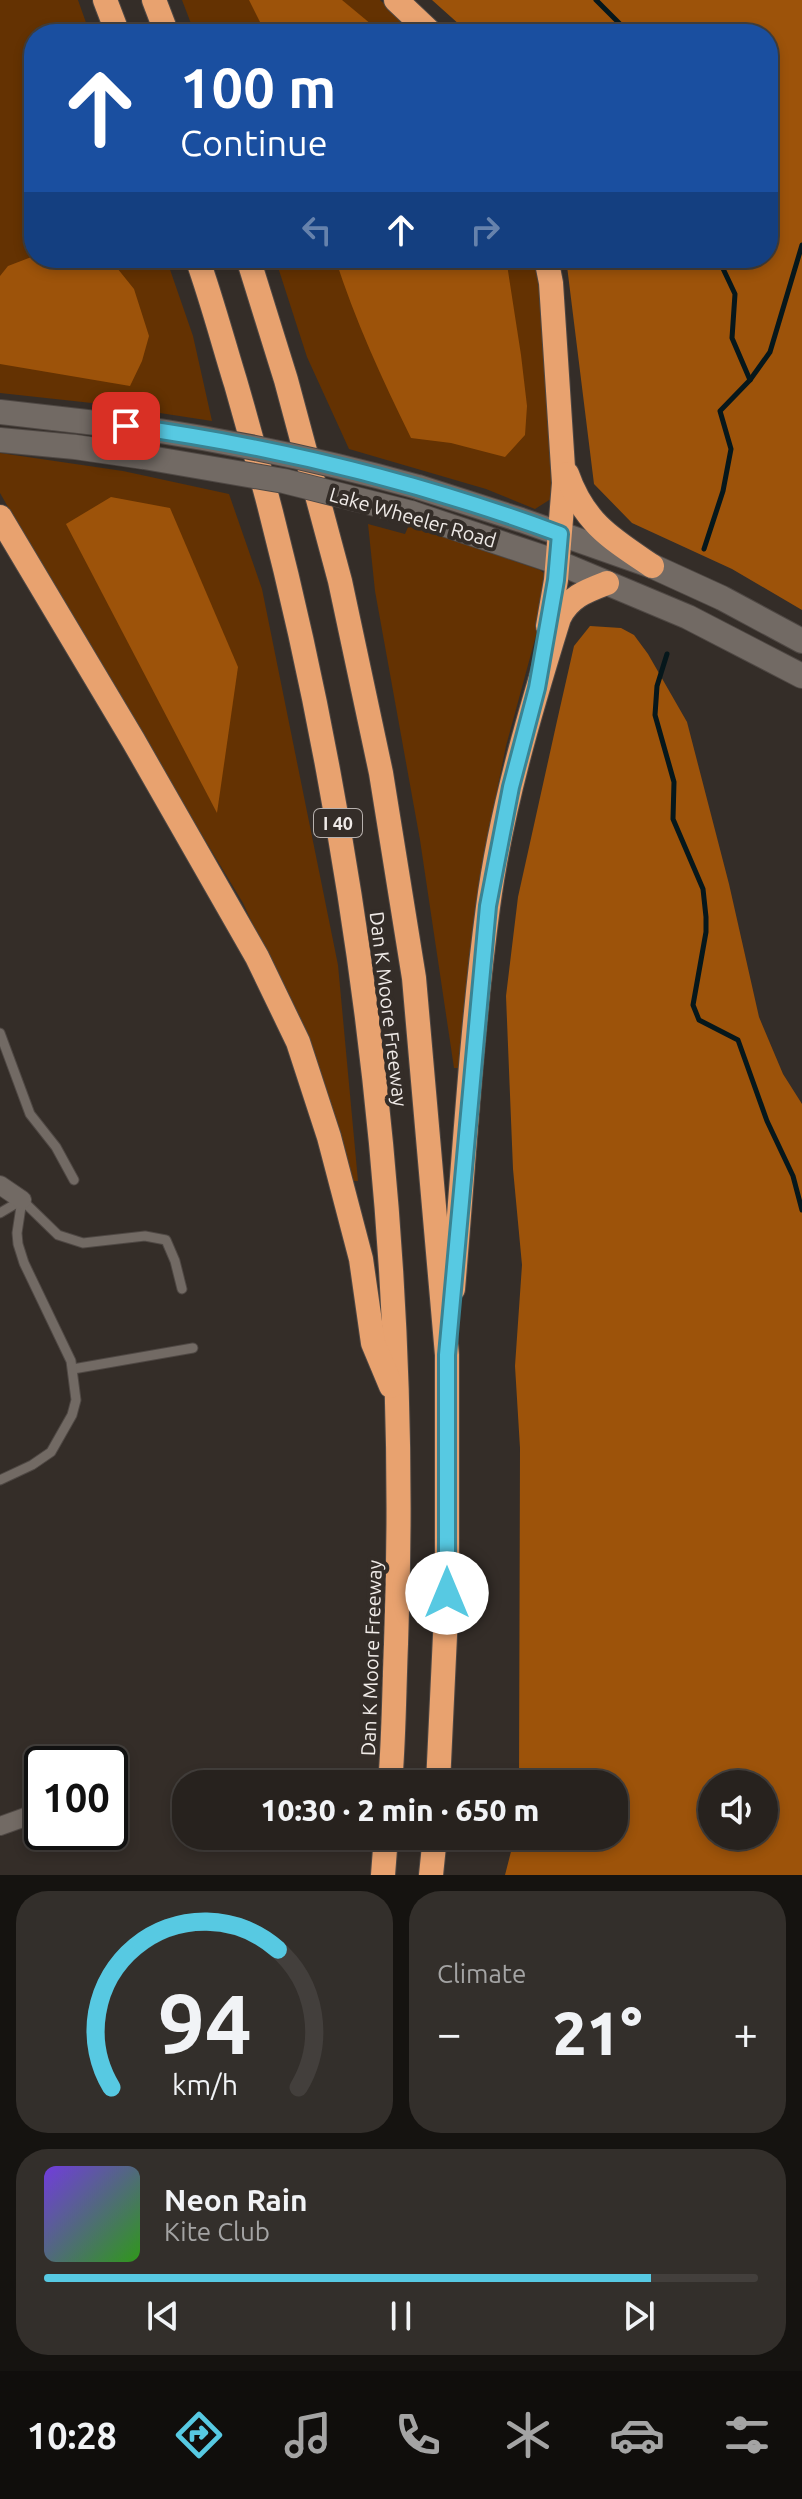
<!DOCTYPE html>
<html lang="en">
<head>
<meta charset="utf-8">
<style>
	:root { --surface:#27221e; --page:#332f2b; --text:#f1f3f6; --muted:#a4a4a4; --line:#433f3c; --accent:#57c9e2 }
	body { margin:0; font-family:Ubuntu,sans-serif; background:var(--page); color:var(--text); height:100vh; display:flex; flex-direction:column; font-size:30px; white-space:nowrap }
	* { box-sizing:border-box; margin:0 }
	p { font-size:26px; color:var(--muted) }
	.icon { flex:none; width:44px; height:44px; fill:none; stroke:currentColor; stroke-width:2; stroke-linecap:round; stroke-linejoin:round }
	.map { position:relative; height:1875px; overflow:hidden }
	.sheet { display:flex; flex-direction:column; gap:16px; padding:16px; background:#151310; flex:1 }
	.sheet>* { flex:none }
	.hud { position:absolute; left:24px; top:24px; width:754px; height:244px; border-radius:32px; box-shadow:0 4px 12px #0003,0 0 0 2px var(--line); background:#1a4fa0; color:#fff; overflow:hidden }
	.fabs { position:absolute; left:698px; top:1770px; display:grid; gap:16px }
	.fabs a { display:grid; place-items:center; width:80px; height:80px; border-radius:50%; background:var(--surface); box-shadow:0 4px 12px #0003,0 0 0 2px var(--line); font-size:40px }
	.speed { position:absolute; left:24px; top:1746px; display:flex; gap:16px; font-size:40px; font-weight:700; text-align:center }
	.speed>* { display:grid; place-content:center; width:104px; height:104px; border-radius:50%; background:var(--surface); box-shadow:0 4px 12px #0003,0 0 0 2px var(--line); line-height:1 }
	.speed .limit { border:4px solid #111; border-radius:12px; background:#fff; color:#111 }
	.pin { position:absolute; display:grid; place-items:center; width:68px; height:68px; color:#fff; margin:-34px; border-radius:16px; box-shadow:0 4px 12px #0006 }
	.me { position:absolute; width:88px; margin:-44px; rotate:0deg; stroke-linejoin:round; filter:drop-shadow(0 0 6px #0008) }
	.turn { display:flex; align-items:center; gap:28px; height:168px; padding:0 24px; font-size:36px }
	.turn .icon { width:104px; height:104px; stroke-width:2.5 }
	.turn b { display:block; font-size:56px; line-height:68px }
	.lanes { display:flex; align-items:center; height:76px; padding:0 24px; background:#0003; justify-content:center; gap:40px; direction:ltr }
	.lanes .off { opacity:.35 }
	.big { font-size:60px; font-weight:800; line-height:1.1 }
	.sheet .card { flex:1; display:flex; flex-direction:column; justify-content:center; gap:12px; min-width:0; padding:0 28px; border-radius:32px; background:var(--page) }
	.sheet .dial { align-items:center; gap:0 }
	.dial svg { height:208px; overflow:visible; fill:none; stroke:var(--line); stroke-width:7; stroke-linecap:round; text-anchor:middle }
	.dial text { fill:var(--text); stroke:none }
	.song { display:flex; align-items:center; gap:24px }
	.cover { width:96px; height:96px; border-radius:12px; background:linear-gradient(135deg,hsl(260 70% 55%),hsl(110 70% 35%)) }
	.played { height:8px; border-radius:4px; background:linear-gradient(90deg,var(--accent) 85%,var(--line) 85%) }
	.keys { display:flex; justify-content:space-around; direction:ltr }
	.heat { display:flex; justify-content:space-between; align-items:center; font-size:44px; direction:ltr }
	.sheet .tiles { flex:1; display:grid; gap:16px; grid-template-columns:1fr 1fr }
	.card:last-child { grid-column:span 2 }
	.trip { position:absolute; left:172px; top:1770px; width:456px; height:80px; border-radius:32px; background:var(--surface); box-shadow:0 4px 12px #0003,0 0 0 2px var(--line); font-weight:800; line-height:80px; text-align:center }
	.tab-bar { display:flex; height:128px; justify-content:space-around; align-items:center; background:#100e0c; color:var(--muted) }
	.tab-bar .icon { width:56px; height:56px }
	.tab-bar .selected { color:var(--accent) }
	.tab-bar b { font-size:36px; color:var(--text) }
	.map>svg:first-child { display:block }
	.green { fill:#643202 }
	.forest { fill:#9d530a; fill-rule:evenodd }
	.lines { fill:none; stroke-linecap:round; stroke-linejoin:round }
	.stream { stroke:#06171b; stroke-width:5 }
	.lane-casing { stroke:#4f4844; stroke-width:11 }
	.street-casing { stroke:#4f4844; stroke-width:20 }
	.secondary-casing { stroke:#4f4844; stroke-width:26 }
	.highway-casing { stroke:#4f4844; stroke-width:26 }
	.lane { stroke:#726a64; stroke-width:9 }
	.street { stroke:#726a64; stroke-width:18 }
	.secondary { stroke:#726a64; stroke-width:24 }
	.highway { stroke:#e8a26f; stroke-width:24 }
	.secondary-bridge-casing { stroke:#4f4844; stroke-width:26; stroke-linecap:butt }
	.secondary-bridge { stroke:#726a64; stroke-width:24 }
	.route-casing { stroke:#398393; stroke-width:20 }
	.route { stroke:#57c9e2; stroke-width:14 }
	.labels { text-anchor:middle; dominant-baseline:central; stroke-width:8; stroke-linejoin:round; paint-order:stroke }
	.shield { fill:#342d28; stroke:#b7b1ae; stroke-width:2 }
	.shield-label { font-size:18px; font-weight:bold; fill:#efeae7 }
	.street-label { font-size:20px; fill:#efeae7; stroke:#342d28 }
</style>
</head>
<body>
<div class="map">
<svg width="802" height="1875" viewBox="0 0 802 1875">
	<rect width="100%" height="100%" fill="#342d28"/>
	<g class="green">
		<polygon points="0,0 78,0 90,34 34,34 34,258 166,258 193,336 212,421 101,404 0,393"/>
		<polygon points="182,0 380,0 416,34 195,34"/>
		<polygon points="275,258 534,258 541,285 554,497 535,509 486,489 349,449 307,357"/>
		<polygon points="0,453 123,471 229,494 262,589 338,965 358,1181 352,1181 304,1036 243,903 79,631 0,493"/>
		<polygon points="368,524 405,534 409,525 540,570 546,575 541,617 506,746 484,854 469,961 459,1068 454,1068 420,840 375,591"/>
	</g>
	<g class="forest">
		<polygon points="249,0 342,0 383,34 266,34"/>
		<polygon points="432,0 802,0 802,610 732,569 632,523 594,484 566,258 768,258 768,34 470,34"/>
		<polygon points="34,256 34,258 109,258 134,289 149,336 142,361 130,386 0,364 0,276 8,266"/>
		<path d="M335 258H506L521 355 527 406 525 435 505 457 451 443 411 438C382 379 355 320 335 258Z"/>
		<polygon points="111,497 170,508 238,667 217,813 66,524"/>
		<path d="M590 626 621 628 634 635 648 654 687 722 729 884 759 1017 783 1074 802 1104V1875H505L515 1836H614V1784H519L520 1448 515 1366 522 1265 513 1169 506 996 518 897 557 721 574 646ZM764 1784V1836H712V1784Z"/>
	</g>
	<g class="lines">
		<g class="stream">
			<polyline points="596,0 630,34"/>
			<polyline points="718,258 735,294 732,338 750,380"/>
			<polyline points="704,549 723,491 731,449 720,411 750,380 770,352 802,245"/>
			<polyline points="667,654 657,686 655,715 674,782 673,819 703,889 706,917 706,932 693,1005 699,1020 738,1040 767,1121 793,1176 802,1210"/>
		</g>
		<defs>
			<g id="lane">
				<polyline points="0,1033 30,1114 56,1147 74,1180"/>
				<polyline points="22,1200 58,1235 83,1243 145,1236 166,1240 175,1261 182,1289"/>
				<polyline points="0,1213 22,1200"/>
				<polyline points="73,1369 193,1348"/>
				<polyline points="0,1480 32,1465 51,1452 72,1415 76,1400 71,1361 24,1263 18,1244 17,1233 22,1200"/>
			</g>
			<g id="street">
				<polyline points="0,1185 22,1200"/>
				<polyline points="110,1785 116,1783"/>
				<polyline points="0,1826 42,1811"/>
			</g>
			<g id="secondary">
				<polyline points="0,412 148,429"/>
				<polyline points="0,440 75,447 144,457"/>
				<polyline points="418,487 521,520 652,566 722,598 802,641"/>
				<polyline points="411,513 557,562 688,617 802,676"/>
			</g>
			<g id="highway">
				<polyline points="105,0 118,34"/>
				<polyline points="154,0 167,34"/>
				<polyline points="396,0 432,34"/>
				<path d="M197 258C212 300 223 342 236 384 273 512 304 640 328 770 382 1058 407 1351 396 1644 394 1691 394 1738 390 1784"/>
				<polyline points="248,258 286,380 340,581 381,773 414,978 447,1355 447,1593 438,1784"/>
				<polyline points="546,258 551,283 564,483 556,580 548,626"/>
				<path d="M567 474C584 523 612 539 652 566"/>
				<polyline points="0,517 133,740 257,957 298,1042 329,1137 361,1259 373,1343 391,1386"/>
				<path d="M453 1289C464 1162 471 1034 488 907 501 809 530 712 559 618 569 597 586 591 607 583"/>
				<polyline points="383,1875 386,1836"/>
				<polyline points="431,1875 435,1836"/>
			</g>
		</defs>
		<use href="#lane" class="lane-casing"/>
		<use href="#street" class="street-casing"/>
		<use href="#secondary" class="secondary-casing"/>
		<use href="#highway" class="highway-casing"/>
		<use href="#lane" class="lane"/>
		<use href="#street" class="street"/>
		<use href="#secondary" class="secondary"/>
		<use href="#highway" class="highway"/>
		<defs>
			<g id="secondary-bridge">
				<path d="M148 429C239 443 329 462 418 487"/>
				<polyline points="144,457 284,481 411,513"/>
			</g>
		</defs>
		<use href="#secondary-bridge" class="secondary-bridge-casing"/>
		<use href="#secondary-bridge" class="secondary-bridge"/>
	</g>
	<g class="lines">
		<defs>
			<path id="route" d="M126 426C274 446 420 482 560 534L556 580 537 688 511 787 488 906 447 1355V1593"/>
		</defs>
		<use href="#route" class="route-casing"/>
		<use href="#route" class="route"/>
	</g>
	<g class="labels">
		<rect class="shield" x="314" y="809" width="48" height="28" rx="6"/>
		<g class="shield-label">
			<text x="338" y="823">I 40</text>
		</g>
		<g class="street-label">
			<text transform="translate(413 517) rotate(16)">Lake Wheeler Road</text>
			<text transform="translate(389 1009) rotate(83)">Dan K Moore Freeway</text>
			<text transform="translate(371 1658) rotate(-88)">Dan K Moore Freeway</text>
		</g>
	</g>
</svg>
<div class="fabs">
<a><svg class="icon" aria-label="sound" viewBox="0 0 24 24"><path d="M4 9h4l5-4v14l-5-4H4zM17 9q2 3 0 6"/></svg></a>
</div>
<div class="speed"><div class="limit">100</div></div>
<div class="pin" style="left:126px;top:426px;background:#d93025"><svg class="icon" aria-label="arrive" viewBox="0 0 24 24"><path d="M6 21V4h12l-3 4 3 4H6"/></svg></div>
<svg class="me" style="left:447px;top:1593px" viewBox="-20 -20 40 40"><circle r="19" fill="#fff"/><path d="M0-13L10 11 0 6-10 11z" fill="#57c9e2"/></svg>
<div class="trip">10:30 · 2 min · 650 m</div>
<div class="hud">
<div class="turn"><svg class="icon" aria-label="ahead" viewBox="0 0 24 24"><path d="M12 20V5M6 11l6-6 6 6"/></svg><div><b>100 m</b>Continue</div></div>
<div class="lanes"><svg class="icon off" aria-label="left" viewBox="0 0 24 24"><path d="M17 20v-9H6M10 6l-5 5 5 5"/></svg><svg class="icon" aria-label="ahead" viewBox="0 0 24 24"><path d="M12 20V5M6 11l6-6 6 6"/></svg><svg class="icon off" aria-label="right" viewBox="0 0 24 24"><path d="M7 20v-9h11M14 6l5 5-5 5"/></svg></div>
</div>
</div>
<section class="sheet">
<div class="tiles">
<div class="card dial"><svg viewBox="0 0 100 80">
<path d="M14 69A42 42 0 1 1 86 69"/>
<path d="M14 69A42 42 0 0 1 78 16" stroke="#57c9e2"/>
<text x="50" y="56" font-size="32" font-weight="700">94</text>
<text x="50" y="72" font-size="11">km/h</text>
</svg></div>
<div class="card"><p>Climate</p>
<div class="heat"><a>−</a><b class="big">21°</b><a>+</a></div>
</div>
<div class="card">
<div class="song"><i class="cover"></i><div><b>Neon Rain</b><p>Kite Club</p></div></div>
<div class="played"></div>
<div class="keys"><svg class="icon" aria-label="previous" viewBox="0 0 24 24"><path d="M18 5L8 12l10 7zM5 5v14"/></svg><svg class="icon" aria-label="pause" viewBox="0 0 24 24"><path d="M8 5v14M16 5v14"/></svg><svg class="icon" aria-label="next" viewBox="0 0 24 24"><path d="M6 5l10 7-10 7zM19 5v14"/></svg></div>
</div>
</div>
</section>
<nav class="tab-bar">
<b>10:28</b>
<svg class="icon selected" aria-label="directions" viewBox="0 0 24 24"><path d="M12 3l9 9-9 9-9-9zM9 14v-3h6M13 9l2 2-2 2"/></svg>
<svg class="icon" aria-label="music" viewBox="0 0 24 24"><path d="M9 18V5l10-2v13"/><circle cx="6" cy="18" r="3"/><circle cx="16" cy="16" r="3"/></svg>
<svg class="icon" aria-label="phone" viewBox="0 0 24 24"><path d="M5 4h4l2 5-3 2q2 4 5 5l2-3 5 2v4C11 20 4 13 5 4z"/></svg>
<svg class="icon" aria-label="climate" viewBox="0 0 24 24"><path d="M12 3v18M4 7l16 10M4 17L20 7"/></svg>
<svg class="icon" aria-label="car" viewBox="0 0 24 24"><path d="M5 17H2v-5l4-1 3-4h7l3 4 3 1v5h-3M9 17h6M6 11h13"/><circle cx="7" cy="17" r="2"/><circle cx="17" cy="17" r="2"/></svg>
<svg class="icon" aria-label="filters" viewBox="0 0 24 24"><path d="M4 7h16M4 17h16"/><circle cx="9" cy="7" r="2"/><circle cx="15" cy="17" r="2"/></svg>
</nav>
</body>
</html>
